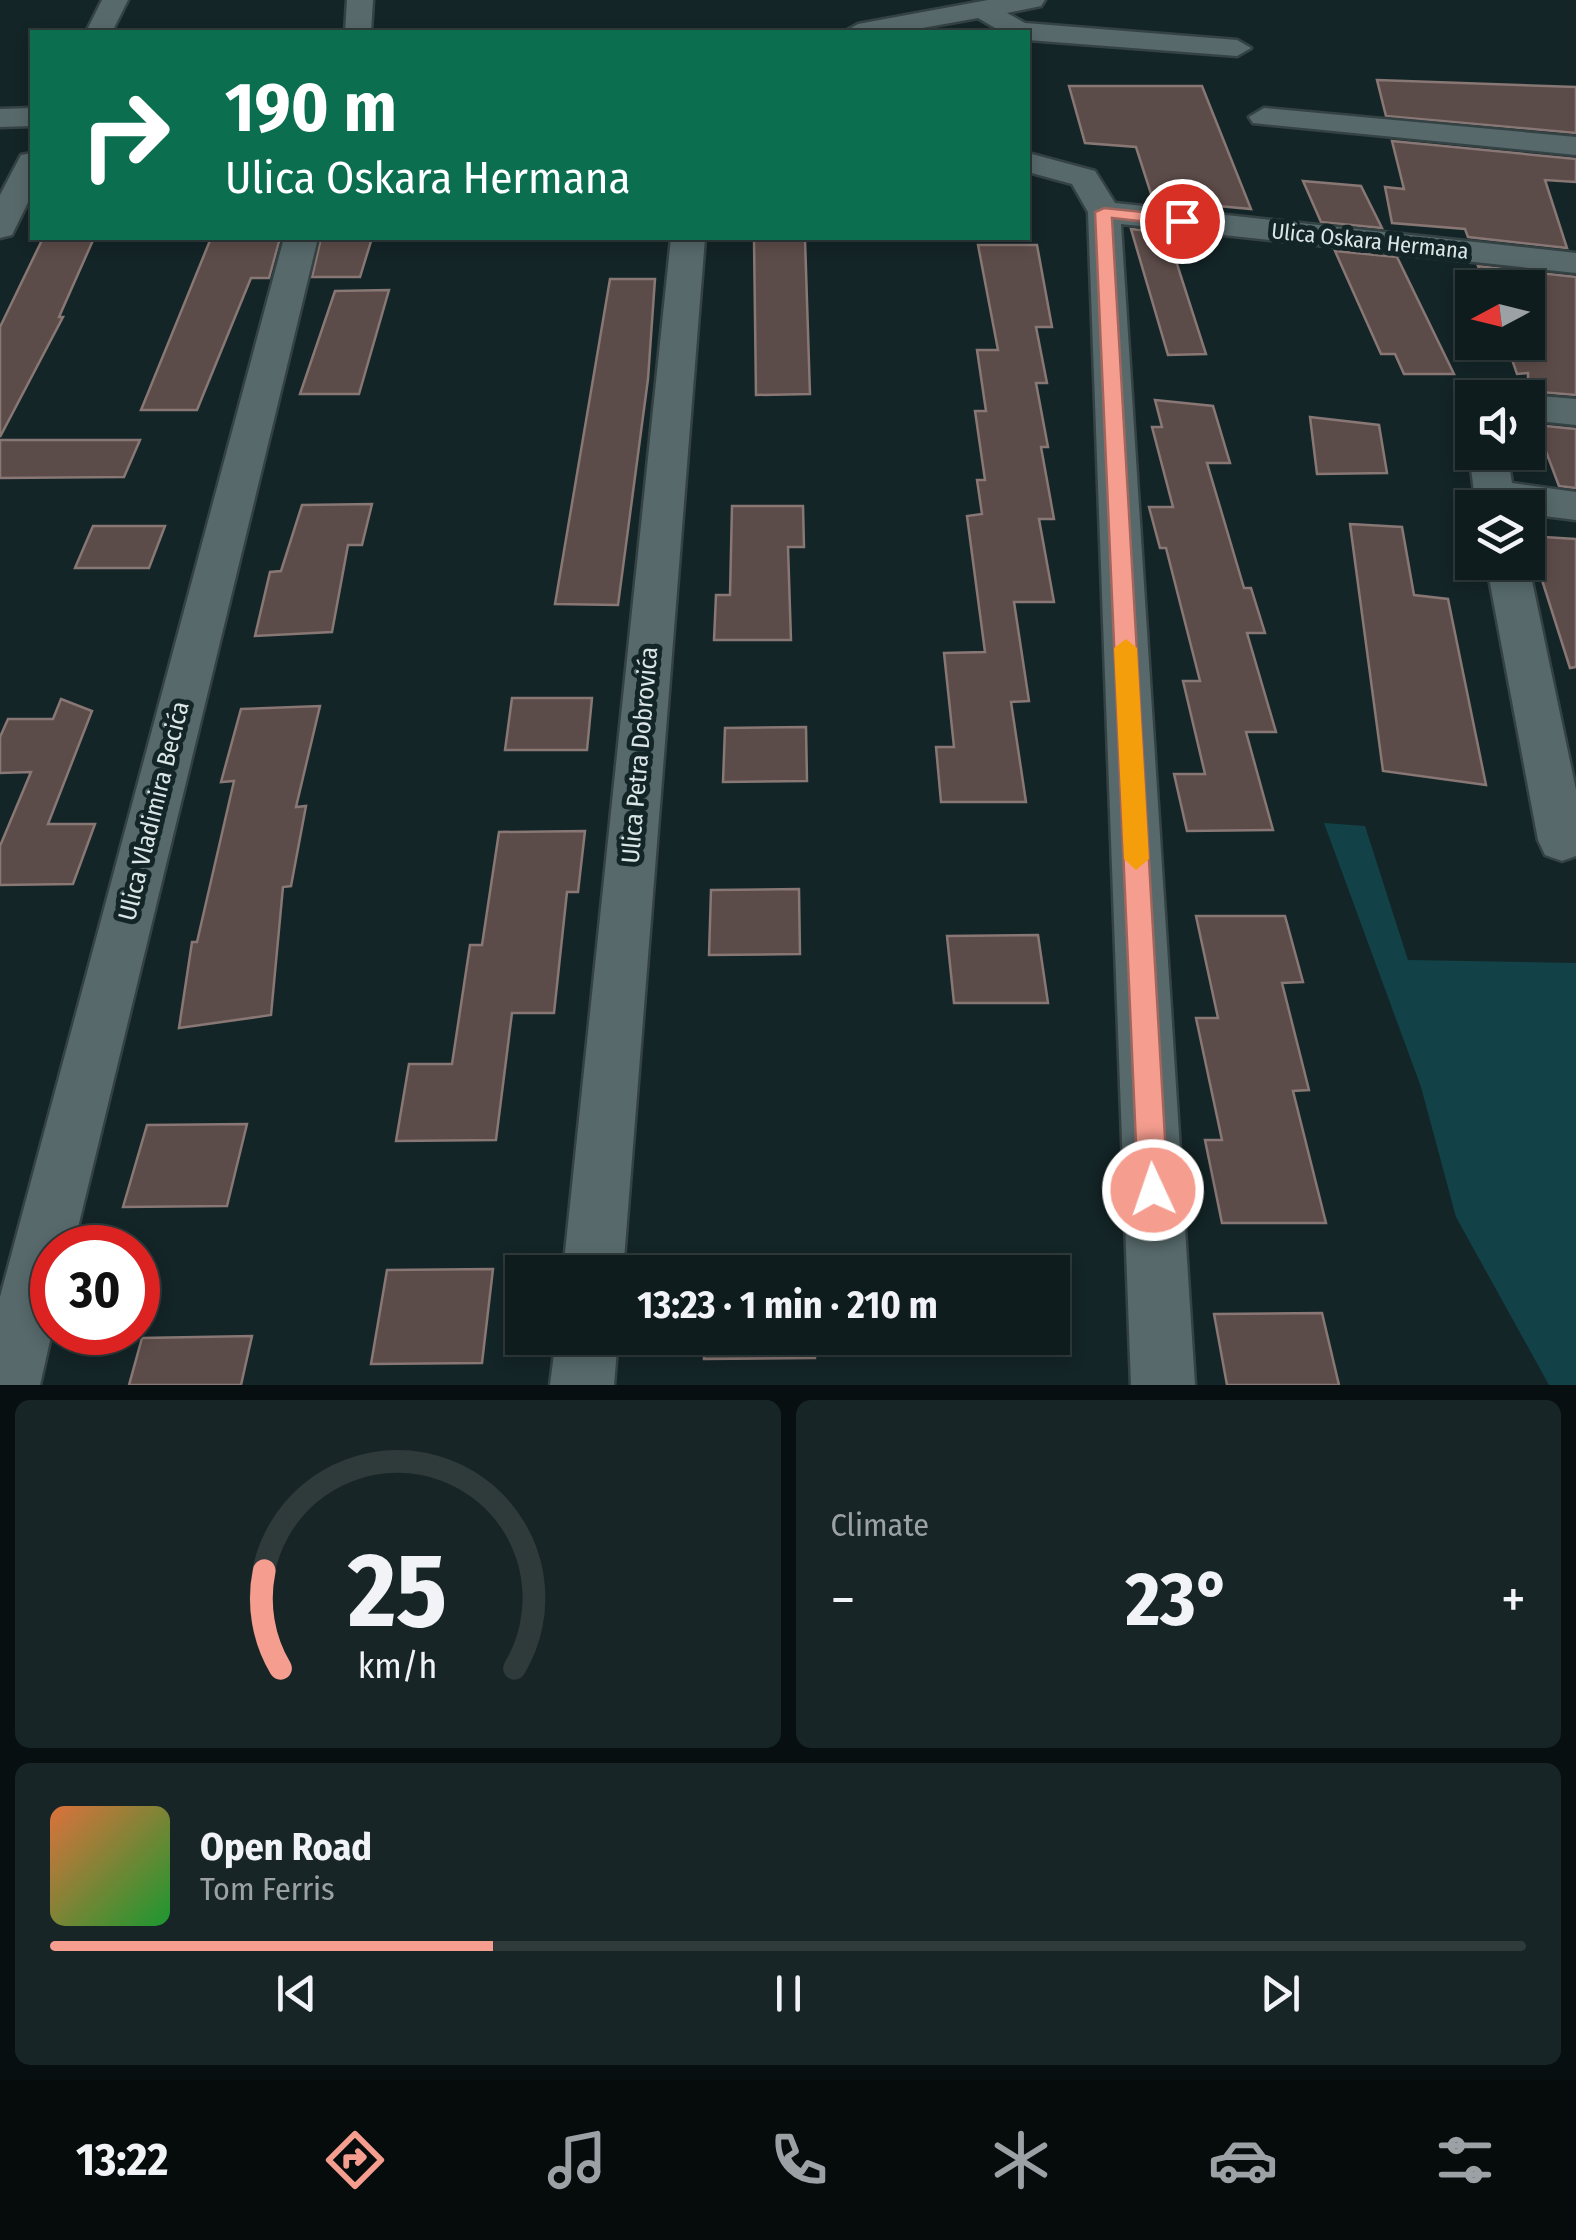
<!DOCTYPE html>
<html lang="en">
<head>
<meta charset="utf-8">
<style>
	:root { --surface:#0f1c1d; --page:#182526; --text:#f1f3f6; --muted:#9ba1a4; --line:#2f3a3b; --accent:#f59d8f }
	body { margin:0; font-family:"Fira Sans Condensed",sans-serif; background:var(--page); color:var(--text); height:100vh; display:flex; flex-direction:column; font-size:38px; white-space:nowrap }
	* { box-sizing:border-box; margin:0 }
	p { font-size:32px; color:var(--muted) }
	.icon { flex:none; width:55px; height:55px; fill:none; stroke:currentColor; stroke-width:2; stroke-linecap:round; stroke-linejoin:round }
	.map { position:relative; height:1385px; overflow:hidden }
	.side { display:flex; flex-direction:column; gap:15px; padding:15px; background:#080f10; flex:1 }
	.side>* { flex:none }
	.banner { position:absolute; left:30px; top:30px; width:1000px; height:210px; border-radius:0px; box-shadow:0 5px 15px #0003,0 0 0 2px var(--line); background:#0b6e4f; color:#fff; overflow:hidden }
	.needle { width:65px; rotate:263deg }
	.buttons { position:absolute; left:1455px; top:270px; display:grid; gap:20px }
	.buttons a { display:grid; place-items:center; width:90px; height:90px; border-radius:0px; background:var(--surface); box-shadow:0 5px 15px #0003,0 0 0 2px var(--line); font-size:50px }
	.speed { position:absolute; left:30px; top:1225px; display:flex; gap:20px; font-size:50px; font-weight:700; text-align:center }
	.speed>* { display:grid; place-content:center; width:130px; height:130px; border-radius:50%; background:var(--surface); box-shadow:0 5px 15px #0003,0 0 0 2px var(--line); line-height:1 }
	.speed .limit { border:15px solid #d22; background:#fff; color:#111 }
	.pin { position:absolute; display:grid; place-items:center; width:85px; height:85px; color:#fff; margin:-42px; border:5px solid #fff; border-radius:50%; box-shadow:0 2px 10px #0007 }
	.me { position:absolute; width:110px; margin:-55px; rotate:357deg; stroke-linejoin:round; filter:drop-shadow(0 0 8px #0008) }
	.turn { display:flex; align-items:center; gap:35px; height:210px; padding:0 30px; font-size:45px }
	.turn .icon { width:130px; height:130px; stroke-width:2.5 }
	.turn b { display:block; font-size:70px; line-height:85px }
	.big { font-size:75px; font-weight:700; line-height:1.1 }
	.side .widget { flex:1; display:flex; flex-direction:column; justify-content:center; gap:15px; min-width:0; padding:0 35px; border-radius:15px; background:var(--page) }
	.side .dial { align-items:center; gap:0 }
	.dial svg { height:260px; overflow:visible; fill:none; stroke:var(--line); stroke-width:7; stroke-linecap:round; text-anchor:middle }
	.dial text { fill:var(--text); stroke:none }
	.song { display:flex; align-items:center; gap:30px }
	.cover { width:120px; height:120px; border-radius:15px; background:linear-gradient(135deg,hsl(20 70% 55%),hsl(130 70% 35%)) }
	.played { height:10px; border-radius:5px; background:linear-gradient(90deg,var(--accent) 30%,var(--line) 30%) }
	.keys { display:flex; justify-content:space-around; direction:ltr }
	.heat { display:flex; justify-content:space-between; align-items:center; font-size:55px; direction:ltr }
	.side .tiles { flex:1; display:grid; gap:15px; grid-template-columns:1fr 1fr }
	.widget:last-child { grid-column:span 2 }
	.trip { position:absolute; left:505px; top:1255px; width:565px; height:100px; border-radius:0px; background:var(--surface); box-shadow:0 5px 15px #0003,0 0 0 2px var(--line); font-weight:700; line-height:100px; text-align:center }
	.dock { display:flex; height:160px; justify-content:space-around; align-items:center; background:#060b0c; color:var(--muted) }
	.dock .icon { width:70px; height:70px }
	.dock .current { color:var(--accent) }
	.dock b { font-size:45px; color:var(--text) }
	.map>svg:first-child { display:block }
	.green { fill:#124247 }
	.building { fill:#5c4c49; stroke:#887774; stroke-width:2.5 }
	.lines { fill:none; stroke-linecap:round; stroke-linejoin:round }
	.minor-casing { stroke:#354244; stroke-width:5 }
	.minor { fill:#57696b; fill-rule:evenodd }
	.route { fill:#f59d8f; stroke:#9f665d; stroke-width:2.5 }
	.slow { fill:#f59e0b }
	.labels { text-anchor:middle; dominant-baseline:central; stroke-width:10; stroke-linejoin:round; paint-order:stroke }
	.far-street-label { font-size:22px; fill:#dbe6e7; stroke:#142527 }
	.street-label { font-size:25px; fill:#dbe6e7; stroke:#142527 }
</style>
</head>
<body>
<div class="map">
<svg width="1576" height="1385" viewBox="0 0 1576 1385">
	<rect width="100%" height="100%" fill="#142527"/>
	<polygon class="green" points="1324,823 1365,826 1408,960 1576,963 1576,1385 1549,1385 1456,1217 1421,1087"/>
	<g class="building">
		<polygon points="1377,80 1576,87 1576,133 1386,116"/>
		<polygon points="1069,86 1202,86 1251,209 1153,200 1136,147 1085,143"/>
		<polygon points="1392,141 1576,159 1576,182 1545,180 1567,248 1468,237 1465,229 1392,223 1385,187 1404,189"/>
		<polygon points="1303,181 1361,186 1382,228 1321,222"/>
		<polygon points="1131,229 1167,233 1206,354 1168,355"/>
		<polygon points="43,238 94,238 59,317 63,317 0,437 0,327"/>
		<polygon points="211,238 280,238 269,278 251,278 197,410 141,410"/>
		<polygon points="321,238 372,238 360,277 312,277"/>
		<polygon points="754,239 805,239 810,394 756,395"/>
		<polygon points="978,245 1037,245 1052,327 1036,327 1047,383 1036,383 1048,447 1041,447 1054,519 1039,519 1054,602 1014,602 1029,701 1011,702 1026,802 941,802 936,747 954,747 944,653 985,652 967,516 982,514 977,480 985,480 975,411 986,411 977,350 998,350"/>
		<polygon points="1335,251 1397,257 1454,374 1404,374 1395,354 1381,354"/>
		<polygon points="1478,266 1576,277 1576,395 1528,391 1528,373 1517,374 1506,342 1528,342 1528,288 1486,288"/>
		<polygon points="610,279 655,279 648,379 618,605 555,604"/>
		<polygon points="389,290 359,394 300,394 335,291"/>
		<polygon points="1155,400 1213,406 1230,463 1207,463 1244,588 1251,588 1265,633 1247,633 1276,732 1246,732 1273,830 1187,831 1174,774 1205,774 1183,681 1200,681 1166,548 1160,548 1149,507 1173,507 1152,427 1162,427"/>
		<polygon points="1310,417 1379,425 1387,473 1317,474"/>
		<polygon points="1536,425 1576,429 1576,488 1559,486"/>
		<polygon points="0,440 140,440 124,477 0,478"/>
		<polygon points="372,504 362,545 348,545 332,632 255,636 270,572 281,571 302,505"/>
		<polygon points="732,506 803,506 804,547 788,547 791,640 714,640 716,595 730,595"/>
		<polygon points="1350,524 1402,527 1414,595 1448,599 1486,785 1383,771"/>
		<polygon points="93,526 165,526 149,568 75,568"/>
		<polygon points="1528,536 1576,539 1576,667 1570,668"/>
		<polygon points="512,698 592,698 587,750 505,750"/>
		<polygon points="61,699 92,711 48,824 95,824 73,884 0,885 0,846 31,772 0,773 0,737 8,719 53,719"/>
		<polygon points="320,706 296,807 306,806 291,886 283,887 271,1015 179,1028 192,942 197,942 234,781 221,782 241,709"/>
		<polygon points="806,727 807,781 723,782 725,728"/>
		<polygon points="585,831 578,892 567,892 554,1013 512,1013 496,1140 396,1141 409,1064 452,1064 470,945 482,945 499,832"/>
		<polygon points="799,889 800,954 709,955 711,890"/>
		<polygon points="1196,916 1285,916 1303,982 1282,983 1309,1090 1293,1091 1326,1223 1222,1223 1205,1140 1222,1140 1196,1018 1218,1018"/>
		<polygon points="1038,935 1048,1003 954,1003 947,936"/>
		<polygon points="247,1124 227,1206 123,1207 147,1125"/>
		<polygon points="813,1265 813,1272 707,1272 707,1266"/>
		<polygon points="493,1269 482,1363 371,1364 387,1270"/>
		<polygon points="1322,1313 1339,1385 1227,1385 1214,1314"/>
		<polygon points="252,1336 241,1385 129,1385 142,1338"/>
		<polygon points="705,1338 814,1338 815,1358 704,1359"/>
	</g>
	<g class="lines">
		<defs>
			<g id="minor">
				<polygon points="102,0 128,0 112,32 86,32"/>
				<polygon points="347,0 373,0 371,32 345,32"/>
				<polygon points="988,0 1045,0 1041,6 1007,13 1025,23 1237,40 1251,48 1237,56 1028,40 1028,32 1002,32 978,18 900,32 844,32 858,24"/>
				<polygon points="32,108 32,126 0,127 0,109"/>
				<polygon points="1264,108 1576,137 1576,155 1253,123 1249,117"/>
				<polygon points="32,153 32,194 12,235 0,238 0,195 21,155"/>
				<polygon points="1028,153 1095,171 1115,203 1576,253 1576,273 1121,224 1195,1385 1131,1385 1088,212 1072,184 1028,172"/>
				<polygon points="284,238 318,238 73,1248 52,1248 52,1332 40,1385 0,1385 0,1297"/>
				<polygon points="671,238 705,238 623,1272 563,1272"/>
				<polygon points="1528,395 1576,399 1576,425 1528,420 1528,398 1520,398"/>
				<polygon points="1472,446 1472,452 1507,452 1512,483 1576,492 1576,520 1528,514 1528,508 1476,508 1469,452"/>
				<polygon points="1486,562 1528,562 1576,790 1576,856 1562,861 1545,855 1538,840"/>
				<polygon points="556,1338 618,1338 614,1385 550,1385"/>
			</g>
		</defs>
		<use href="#minor" class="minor-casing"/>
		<use href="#minor" class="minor"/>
	</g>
	<polygon class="route" points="1104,208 1182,216 1190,221 1182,226 1112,218 1168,1190 1163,1200 1153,1204 1143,1200 1138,1190 1095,212"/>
	<polygon class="slow" points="1126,639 1137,648 1149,859 1136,870 1124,859 1114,648"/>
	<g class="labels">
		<g class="far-street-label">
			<text transform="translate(1370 241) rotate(6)">Ulica Oskara Hermana</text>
		</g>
		<g class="street-label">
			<text transform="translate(640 755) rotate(-85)">Ulica Petra Dobrovića</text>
			<text transform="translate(154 811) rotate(-76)">Ulica Vladimira Becića</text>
		</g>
	</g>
</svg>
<div class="buttons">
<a><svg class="needle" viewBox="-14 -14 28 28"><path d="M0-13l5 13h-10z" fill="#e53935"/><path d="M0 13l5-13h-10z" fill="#9ba1a4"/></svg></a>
<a><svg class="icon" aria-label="sound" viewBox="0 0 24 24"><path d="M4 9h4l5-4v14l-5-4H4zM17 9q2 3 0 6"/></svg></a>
<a><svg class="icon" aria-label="layers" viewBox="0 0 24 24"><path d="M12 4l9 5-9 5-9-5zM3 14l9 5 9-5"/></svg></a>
</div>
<div class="speed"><div class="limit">30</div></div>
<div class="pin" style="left:1182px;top:221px;background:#d93025"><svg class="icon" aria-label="arrive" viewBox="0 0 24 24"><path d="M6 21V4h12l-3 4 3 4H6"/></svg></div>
<svg class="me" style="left:1153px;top:1190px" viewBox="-20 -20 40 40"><circle r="17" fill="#f59d8f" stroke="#fff" stroke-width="3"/><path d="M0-11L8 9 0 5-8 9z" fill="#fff"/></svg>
<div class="trip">13:23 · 1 min · 210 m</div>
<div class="banner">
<div class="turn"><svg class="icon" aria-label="right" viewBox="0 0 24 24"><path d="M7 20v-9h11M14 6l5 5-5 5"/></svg><div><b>190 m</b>Ulica Oskara Hermana</div></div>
</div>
</div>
<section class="side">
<div class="tiles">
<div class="widget dial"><svg viewBox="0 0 100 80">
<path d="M14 69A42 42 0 1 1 86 69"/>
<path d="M14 69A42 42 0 0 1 9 39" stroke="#f59d8f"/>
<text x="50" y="56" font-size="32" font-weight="700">25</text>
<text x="50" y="72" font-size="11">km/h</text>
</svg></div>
<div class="widget"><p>Climate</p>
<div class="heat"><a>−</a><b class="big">23°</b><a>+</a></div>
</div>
<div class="widget">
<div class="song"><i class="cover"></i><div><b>Open Road</b><p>Tom Ferris</p></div></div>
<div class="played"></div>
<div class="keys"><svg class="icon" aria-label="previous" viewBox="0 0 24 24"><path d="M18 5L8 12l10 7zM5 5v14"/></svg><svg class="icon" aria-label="pause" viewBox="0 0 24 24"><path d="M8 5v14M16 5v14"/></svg><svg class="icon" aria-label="next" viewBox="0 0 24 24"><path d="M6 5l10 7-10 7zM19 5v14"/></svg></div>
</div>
</div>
</section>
<nav class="dock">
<b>13:22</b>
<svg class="icon current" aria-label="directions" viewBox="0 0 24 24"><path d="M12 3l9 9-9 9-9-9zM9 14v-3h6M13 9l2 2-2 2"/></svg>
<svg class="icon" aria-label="music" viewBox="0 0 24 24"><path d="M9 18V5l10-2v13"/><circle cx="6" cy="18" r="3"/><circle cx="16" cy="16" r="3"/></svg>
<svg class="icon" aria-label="phone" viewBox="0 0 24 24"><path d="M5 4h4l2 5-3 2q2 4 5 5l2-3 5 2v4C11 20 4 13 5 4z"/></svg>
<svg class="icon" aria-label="climate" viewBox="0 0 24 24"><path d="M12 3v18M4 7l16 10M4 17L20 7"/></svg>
<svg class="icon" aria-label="car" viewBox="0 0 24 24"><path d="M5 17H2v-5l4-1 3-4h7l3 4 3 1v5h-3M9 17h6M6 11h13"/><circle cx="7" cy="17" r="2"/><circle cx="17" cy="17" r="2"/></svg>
<svg class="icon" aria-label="filters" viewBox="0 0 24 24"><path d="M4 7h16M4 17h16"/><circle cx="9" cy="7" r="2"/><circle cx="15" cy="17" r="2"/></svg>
</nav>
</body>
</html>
